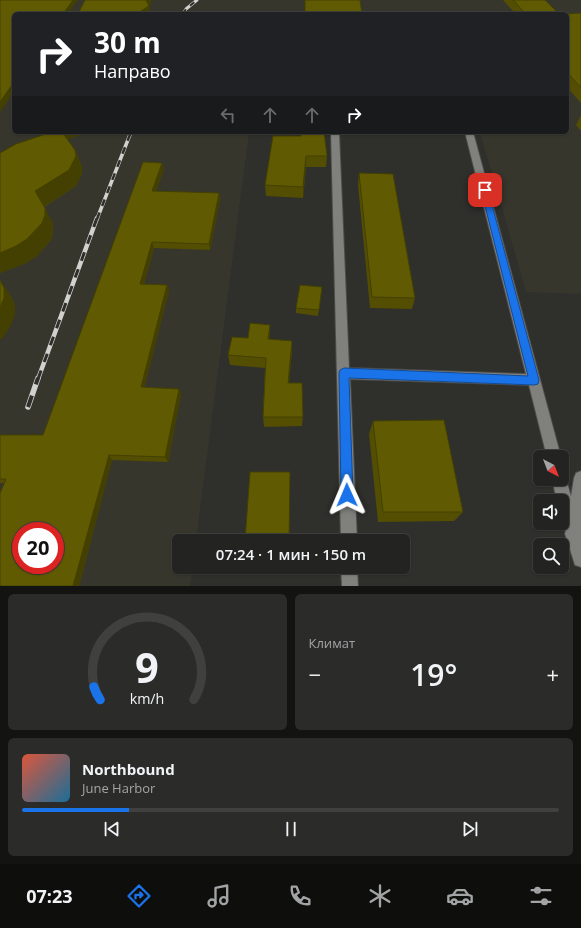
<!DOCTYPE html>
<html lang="ru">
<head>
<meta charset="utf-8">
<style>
	:root { --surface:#232321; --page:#2b2b2a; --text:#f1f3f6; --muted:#a3a4a5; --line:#40403f; --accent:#1a73e8 }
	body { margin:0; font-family:"Open Sans",sans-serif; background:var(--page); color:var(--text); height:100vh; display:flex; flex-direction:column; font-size:15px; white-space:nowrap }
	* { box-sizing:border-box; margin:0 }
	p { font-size:13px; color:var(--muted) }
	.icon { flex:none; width:22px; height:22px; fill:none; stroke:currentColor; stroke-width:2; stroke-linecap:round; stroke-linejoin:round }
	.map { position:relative; height:586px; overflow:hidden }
	.sheet { display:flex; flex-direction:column; gap:8px; padding:8px; background:#131312; flex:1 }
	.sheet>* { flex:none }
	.guide { position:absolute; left:12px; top:12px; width:557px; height:122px; border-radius:6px; box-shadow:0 1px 3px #0004,0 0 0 1px var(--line); background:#202124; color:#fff; overflow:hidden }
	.needle { width:26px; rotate:138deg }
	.fabs { position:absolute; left:533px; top:450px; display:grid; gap:8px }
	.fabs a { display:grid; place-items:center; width:36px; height:36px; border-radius:6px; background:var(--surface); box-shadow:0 1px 3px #0004,0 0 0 1px var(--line); font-size:20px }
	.speed { position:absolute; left:12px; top:522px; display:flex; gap:8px; font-size:20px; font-weight:700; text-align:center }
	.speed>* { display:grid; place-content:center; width:52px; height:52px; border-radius:50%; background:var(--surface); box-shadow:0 1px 3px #0004,0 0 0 1px var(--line); line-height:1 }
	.speed .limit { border:6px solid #d22; background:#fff; color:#111 }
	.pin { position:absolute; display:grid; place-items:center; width:34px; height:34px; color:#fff; margin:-17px; border-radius:8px; box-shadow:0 2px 6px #0006 }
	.me { position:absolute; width:44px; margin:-22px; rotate:359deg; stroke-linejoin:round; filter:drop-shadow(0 0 3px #0008) }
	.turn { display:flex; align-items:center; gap:14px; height:84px; padding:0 16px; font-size:18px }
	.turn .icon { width:52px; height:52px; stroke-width:2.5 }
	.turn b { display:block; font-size:28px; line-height:34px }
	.lanes { display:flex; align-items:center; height:38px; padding:0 16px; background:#0003; justify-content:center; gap:20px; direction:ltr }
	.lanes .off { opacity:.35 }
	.big { font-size:30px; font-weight:600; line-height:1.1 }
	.sheet .card { flex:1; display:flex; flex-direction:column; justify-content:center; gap:6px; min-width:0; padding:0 14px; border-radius:6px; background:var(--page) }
	.sheet .dial { align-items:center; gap:0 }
	.dial svg { height:104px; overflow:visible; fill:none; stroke:var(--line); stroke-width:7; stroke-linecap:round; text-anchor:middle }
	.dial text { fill:var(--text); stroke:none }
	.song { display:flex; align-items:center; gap:12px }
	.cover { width:48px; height:48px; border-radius:6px; background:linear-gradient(135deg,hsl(10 70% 55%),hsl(200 70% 35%)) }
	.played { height:4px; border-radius:2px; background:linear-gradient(90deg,var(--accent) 20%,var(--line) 20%) }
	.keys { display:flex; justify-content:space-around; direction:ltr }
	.heat { display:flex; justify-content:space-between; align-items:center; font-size:22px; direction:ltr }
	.sheet .tiles { flex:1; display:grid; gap:8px; grid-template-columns:1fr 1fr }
	.card:last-child { grid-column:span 2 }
	.trip { position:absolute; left:172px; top:534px; width:238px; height:40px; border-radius:6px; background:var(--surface); box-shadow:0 1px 3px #0004,0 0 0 1px var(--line); font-weight:600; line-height:40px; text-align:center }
	.tabs { display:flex; height:64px; justify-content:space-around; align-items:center; background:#0e0e0d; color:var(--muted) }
	.tabs .icon { width:28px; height:28px }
	.tabs .active { color:var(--accent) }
	.tabs b { font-size:18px; color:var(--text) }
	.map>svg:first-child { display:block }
	.built { fill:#37362d; fill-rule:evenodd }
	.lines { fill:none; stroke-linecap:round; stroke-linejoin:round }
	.service-casing { stroke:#4c4c49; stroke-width:2 }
	.minor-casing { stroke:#4c4c49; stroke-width:2 }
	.service { fill:#80807c; fill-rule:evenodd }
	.minor { fill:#80807c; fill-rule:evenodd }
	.rail-far3-casing { stroke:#d1d1ce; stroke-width:3 }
	.rail-far2-casing { stroke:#d1d1ce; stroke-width:3.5 }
	.rail-far1-casing { stroke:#d1d1ce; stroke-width:4.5 }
	.rail-casing { stroke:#d1d1ce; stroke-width:5.5 }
	.rail-far3 { stroke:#2f2f2c; stroke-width:2; stroke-dasharray:5.5; stroke-linecap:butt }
	.rail-far2 { stroke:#2f2f2c; stroke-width:2.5; stroke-dasharray:7; stroke-linecap:butt }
	.rail-far1 { stroke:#2f2f2c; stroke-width:3; stroke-dasharray:9; stroke-linecap:butt }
	.rail { stroke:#2f2f2c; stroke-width:4; stroke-dasharray:12; stroke-linecap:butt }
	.wall { fill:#534e02 }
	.shaded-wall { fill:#434001 }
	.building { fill:#605b02; stroke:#434001; fill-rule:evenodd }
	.route { fill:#1a73e8; stroke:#114b97 }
</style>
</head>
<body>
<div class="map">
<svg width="581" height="586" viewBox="0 0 581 586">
	<rect width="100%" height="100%" fill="#2f2f2c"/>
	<path class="built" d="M0 0H581V294L526 292 480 132H567V14H14V132H249L196 541H179V567H193L190 586H0ZM21 531H55V565H21Z"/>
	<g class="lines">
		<defs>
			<g id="service">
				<polygon points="331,132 339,132 349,368 526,374 465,132 473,132 561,457 547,457 529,385 350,379 357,541 341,541"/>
				<path d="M562 473 566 479 580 528 577 533 572 536 567 533C562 522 562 513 562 501H557L552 479H562Z"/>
				<polygon points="341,567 357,567 358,586 342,586"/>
			</g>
			<polygon id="minor" points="581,471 581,567 575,565 565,534 574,478 576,473"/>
		</defs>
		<use href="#service" class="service-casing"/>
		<use href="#minor" class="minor-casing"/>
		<use href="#service" class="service"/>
		<use href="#minor" class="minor"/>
		<defs>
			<polyline id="rail-far3" points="183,14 186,9 197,0"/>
			<polyline id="rail-far2" points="97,219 131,132"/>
			<polyline id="rail-far1" points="38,379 97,218"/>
			<polyline id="rail" points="28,407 38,378"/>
		</defs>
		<use href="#rail-far3" class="rail-far3-casing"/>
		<use href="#rail-far2" class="rail-far2-casing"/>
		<use href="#rail-far1" class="rail-far1-casing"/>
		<use href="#rail" class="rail-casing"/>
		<use href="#rail-far3" class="rail-far3"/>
		<use href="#rail-far2" class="rail-far2"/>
		<use href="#rail-far1" class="rail-far1"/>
		<use href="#rail" class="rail"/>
	</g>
	<g class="wall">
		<polygon points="503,0 545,0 559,14 512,14 513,12 514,12"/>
		<polygon points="581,13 581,103 567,87 567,14"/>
		<polygon points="581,115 581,131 576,125"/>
		<polygon points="43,132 88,132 67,139 75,150 82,167 82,173 76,186 44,207 53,224 53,231 51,240 37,256 26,263 0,273 0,153 44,135"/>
		<polygon points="301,132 324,132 327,156 326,167 306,167 303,198 266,196 265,185 301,136"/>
		<polygon points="164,169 156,191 219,193 220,199 210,250 154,248 144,284 167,285 169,291 144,388 179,389 181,394 168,462 112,460 79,586 0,586 4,483 0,483 0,435 43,435"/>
		<polygon points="359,173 415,298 412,309 370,308 358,185"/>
		<polygon points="321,293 318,316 296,313 296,308"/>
		<polygon points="270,325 270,339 292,341 292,351 289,383 303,417 302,426 264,427 263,417 265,368 230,365 228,355"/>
		<polygon points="373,421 463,512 454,521 378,522 369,434"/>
		<polygon points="244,567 288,567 288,574 245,572"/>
	</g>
	<g class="shaded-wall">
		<polygon points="73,0 78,0 68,14 63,14"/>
		<polygon points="145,0 152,0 149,6 151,14 136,14"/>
		<polygon points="14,82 14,92 0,112 0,102"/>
		<polygon points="46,132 88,132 51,145"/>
		<polygon points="75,150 82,167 82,173 76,186 43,207 35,191"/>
		<polygon points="306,156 306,167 303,198 303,187"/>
		<polygon points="162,163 164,169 154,197 152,191"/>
		<polygon points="219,193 220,199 210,250 209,244"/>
		<polygon points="45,208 53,224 53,231 51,240 37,256 26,263 0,273 0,253"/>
		<polygon points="152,242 154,248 142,290 140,284"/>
		<polygon points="0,280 11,296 15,304 15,314 11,325 4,336 0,340"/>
		<polygon points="167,285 169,291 143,393 141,387"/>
		<polygon points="270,325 270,335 269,350 268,339"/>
		<polygon points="292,341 292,351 288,392 288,383"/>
		<polygon points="179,389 181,394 168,462 165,457"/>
		<polygon points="109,455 112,460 79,586 73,586"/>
	</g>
	<g class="building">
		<polygon points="0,0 73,0 63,14 14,14 14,82 0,102"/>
		<polygon points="85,0 146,0 149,6 136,14 78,14"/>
		<polygon points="305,0 360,0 362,14 305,14"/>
		<polygon points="513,0 545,0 559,14 515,14 513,12 524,12"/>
		<polygon points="581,13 581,88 567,72 567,14 566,14"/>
		<polygon points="52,132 62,132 75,150 76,156 69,170 35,191 45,208 45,215 42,223 27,239 16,246 0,253 0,153 16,144"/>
		<polygon points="301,132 324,132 327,156 306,156 303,187 265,185 273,136 301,136"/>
		<path d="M143 162 162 163 152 191 219 193 209 244 152 242 140 284 167 285 141 387 179 389 165 457 109 455 73 586H0V493L6 479H0V435H43ZM21 531H55V565H21Z"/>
		<polygon points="359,173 393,174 415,298 372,297"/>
		<polygon points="0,280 4,288 4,298 0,308"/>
		<polygon points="300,285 322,287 319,310 296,308"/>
		<polygon points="250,323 270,325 268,339 292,341 288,383 302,383 303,417 263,417 266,358 228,355 232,337 248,338"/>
		<polygon points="444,420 463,512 383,512 373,421"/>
		<polygon points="250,472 290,472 289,541 245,541"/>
		<polygon points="244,567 288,567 288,569"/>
	</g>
	<polygon class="route" points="485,188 488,190 539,380 538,384 534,385 349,378 353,495 352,499 347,501 343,499 341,495 339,373 340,370 344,368 528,376 481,190"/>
</svg>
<div class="fabs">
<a><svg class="needle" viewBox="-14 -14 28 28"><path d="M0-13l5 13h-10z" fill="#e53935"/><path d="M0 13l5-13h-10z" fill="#a3a4a5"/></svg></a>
<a><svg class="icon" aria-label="sound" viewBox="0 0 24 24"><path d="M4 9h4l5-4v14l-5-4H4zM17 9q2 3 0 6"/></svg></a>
<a><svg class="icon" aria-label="search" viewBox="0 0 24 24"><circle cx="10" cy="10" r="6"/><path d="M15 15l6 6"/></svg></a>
</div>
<div class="speed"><div class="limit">20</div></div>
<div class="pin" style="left:485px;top:190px;background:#d93025"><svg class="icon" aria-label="arrive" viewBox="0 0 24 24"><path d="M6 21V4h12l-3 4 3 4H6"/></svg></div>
<svg class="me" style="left:347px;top:495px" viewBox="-20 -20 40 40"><path d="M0-17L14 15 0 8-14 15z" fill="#1a73e8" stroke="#fff" stroke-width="4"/></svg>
<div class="trip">07:24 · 1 мин · 150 m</div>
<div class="guide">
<div class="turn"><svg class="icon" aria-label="right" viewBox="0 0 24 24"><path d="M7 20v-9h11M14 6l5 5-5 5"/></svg><div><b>30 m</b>Направо</div></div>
<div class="lanes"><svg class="icon off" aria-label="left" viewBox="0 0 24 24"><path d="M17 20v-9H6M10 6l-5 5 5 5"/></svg><svg class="icon off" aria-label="ahead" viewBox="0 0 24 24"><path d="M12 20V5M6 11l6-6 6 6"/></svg><svg class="icon off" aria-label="ahead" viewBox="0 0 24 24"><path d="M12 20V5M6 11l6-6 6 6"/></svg><svg class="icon" aria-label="right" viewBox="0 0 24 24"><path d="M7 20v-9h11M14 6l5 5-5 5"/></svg></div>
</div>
</div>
<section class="sheet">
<div class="tiles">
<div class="card dial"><svg viewBox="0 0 100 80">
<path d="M14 69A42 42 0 1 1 86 69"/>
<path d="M14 69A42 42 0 0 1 9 59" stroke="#1a73e8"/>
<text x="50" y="56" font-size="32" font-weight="700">9</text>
<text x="50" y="72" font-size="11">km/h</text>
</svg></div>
<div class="card"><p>Климат</p>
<div class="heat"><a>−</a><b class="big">19°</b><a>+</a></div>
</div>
<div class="card">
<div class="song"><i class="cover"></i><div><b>Northbound</b><p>June Harbor</p></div></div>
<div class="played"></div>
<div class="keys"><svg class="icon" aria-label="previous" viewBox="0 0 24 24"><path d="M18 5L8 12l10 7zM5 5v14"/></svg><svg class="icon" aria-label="pause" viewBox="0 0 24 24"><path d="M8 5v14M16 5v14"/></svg><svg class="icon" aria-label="next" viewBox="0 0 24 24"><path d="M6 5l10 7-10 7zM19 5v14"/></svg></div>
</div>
</div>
</section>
<nav class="tabs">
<b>07:23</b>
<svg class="icon active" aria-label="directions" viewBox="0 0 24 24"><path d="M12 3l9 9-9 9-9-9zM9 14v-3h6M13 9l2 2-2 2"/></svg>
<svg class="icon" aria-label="music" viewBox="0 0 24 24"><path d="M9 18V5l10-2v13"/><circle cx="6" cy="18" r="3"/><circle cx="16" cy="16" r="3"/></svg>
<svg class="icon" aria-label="phone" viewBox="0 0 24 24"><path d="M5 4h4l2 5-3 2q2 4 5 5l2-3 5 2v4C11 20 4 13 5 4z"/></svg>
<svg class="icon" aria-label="climate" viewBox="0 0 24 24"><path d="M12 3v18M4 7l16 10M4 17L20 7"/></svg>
<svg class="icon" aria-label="car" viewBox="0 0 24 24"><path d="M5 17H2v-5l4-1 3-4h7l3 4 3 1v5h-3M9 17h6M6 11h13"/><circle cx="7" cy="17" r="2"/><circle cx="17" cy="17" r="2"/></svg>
<svg class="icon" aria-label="filters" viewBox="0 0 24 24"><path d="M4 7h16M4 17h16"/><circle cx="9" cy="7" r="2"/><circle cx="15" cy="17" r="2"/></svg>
</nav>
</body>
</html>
